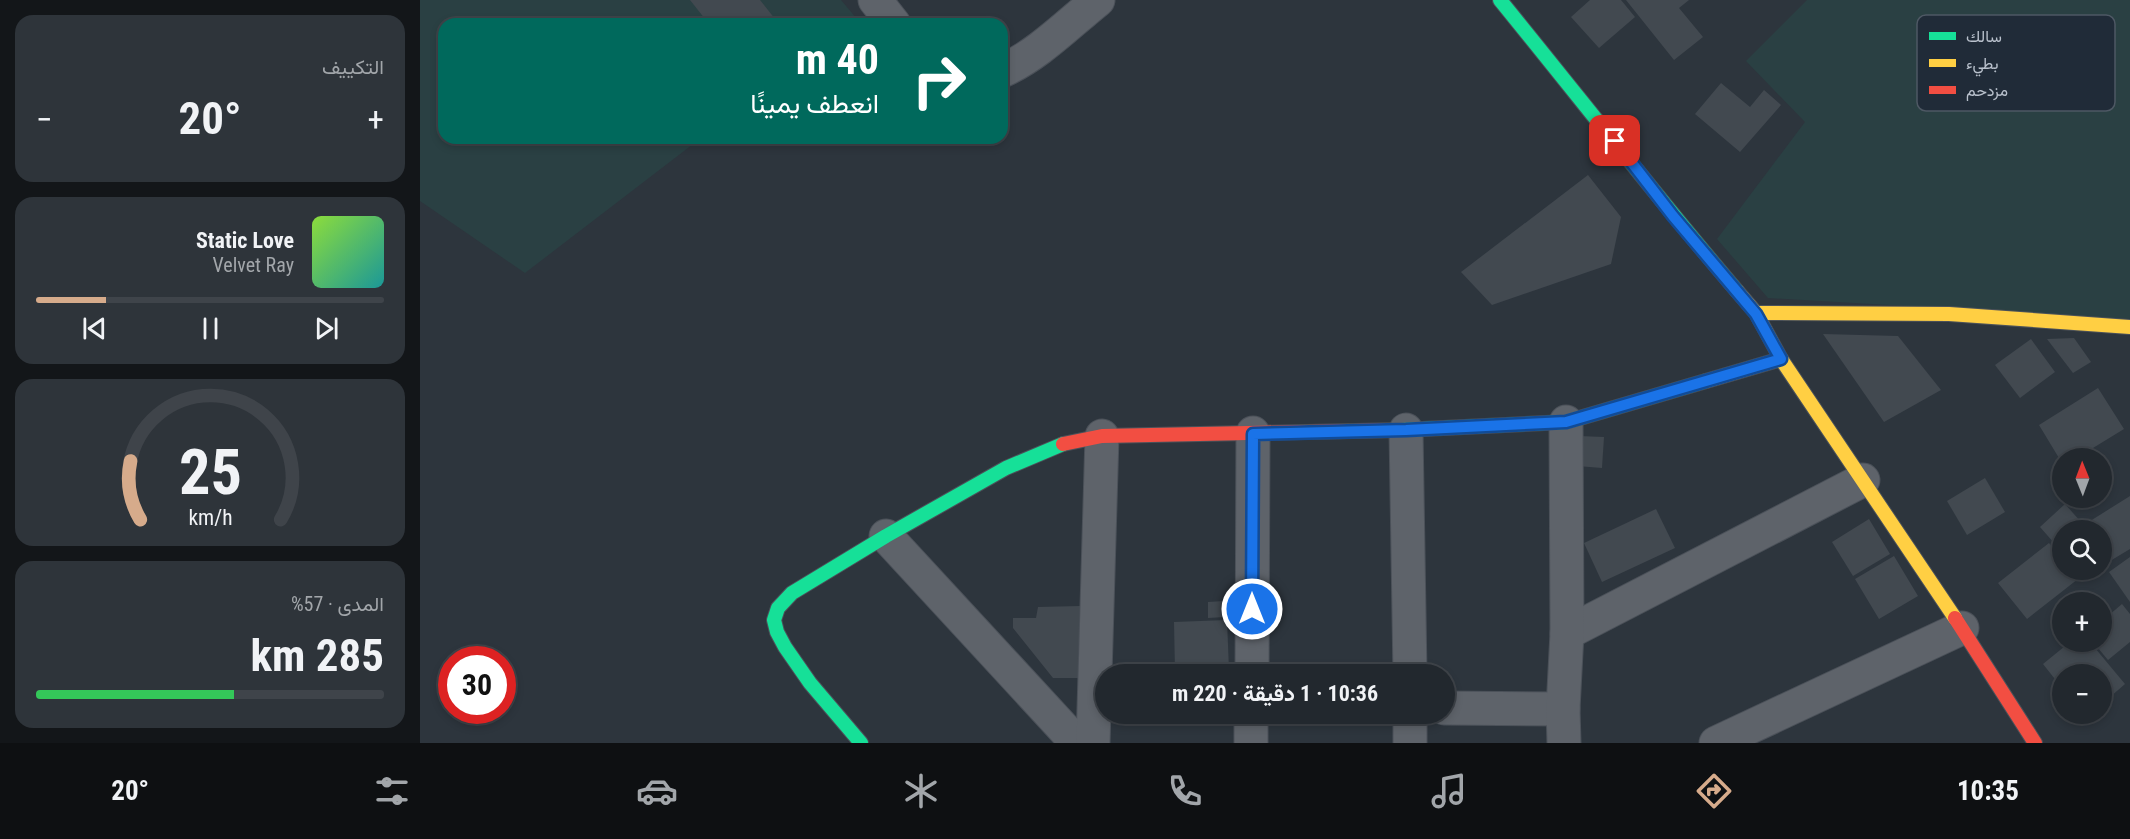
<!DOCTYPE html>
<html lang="ar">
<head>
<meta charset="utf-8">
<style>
	:root { --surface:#22282e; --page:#2e343a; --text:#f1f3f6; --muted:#a2a6aa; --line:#3f444a; --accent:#d6ab8b }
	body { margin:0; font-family:"Roboto Condensed",Vazirmatn,sans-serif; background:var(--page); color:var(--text); direction:rtl; height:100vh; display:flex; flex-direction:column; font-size:22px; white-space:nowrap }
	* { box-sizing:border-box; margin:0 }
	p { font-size:20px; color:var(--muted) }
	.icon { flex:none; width:33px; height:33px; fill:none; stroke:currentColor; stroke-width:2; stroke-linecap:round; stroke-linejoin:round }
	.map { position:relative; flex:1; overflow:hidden; direction:ltr }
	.side { display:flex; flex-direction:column; gap:15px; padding:15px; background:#131619; width:420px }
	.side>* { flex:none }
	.top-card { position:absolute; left:18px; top:18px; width:570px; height:126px; border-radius:18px; box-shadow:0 3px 9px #0003,0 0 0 2px var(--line); direction:rtl; background:#00695c; color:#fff; overflow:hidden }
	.needle { width:39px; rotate:359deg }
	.buttons { position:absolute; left:1632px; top:448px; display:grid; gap:12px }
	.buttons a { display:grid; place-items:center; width:60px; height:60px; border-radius:50%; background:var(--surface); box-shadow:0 3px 9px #0003,0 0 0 2px var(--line); font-size:30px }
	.speed { position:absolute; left:18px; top:646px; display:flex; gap:12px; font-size:30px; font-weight:700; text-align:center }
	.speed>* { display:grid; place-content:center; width:78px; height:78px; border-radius:50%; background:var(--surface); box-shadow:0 3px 9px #0003,0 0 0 2px var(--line); line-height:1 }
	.speed .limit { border:9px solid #d22; background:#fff; color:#111 }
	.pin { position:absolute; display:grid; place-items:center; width:51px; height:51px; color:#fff; margin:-26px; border-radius:12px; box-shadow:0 3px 9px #0006 }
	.me { position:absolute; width:66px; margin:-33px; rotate:0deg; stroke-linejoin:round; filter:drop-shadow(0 0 4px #0008) }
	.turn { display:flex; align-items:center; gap:21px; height:126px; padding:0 30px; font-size:27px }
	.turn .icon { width:78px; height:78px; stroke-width:2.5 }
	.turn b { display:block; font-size:42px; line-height:51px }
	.big { font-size:45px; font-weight:700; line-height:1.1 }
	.side .tile { flex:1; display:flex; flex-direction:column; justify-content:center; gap:9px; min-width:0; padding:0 21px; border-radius:18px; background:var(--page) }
	.side .dial { align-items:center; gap:0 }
	.dial svg { height:156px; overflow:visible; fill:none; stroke:var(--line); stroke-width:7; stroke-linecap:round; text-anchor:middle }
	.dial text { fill:var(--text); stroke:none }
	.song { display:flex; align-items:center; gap:18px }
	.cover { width:72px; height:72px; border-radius:9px; background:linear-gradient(135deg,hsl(90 70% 55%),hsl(180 70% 35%)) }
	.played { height:6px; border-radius:3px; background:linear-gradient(90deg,var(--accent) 20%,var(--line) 20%) }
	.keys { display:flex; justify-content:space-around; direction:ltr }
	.heat { display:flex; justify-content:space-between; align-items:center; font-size:33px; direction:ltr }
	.charge { height:9px; border-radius:4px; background:linear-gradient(90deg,#34c759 57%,var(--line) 0) }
	.trip { position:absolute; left:675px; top:664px; width:360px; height:60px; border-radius:30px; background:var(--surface); box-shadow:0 3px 9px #0003,0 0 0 2px var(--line); font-weight:700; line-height:60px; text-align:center; direction:rtl }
	.tab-bar { display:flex; height:96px; justify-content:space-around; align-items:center; background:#0e1012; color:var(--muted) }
	.tab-bar .icon { width:42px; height:42px }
	.tab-bar .active { color:var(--accent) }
	.tab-bar b { font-size:27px; color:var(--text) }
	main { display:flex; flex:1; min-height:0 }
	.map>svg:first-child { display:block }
	.green { fill:#2a4043 }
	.building { fill:#424950 }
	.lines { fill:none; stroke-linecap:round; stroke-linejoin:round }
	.street-casing { stroke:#4b5159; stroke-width:35 }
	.fast-casing { stroke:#4b5159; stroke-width:16 }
	.slow-casing { stroke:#4b5159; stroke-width:16 }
	.jam-casing { stroke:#4b5159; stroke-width:16 }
	.street { stroke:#5e636a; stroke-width:33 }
	.fast { stroke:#16e098; stroke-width:14 }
	.slow { stroke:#ffcf43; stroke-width:14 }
	.jam { stroke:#f24e42; stroke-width:14 }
	.route-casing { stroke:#114b97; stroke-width:15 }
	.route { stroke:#1a73e8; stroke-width:10 }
	.key { fill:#202b38; stroke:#4e5864; stroke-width:1.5 }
	.key-label { font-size:16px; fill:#b9c1cc }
</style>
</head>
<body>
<main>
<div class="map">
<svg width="1710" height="743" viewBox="0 0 1710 743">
	<rect width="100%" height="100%" fill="#2d353d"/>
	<g class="green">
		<polygon points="0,0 421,0 437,19 430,24 24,24 24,138 281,138 105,273 0,201"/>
		<polygon points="1387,0 1710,0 1710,319 1348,298 1297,239 1385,122 1326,61"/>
	</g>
	<g class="building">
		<polygon points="270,0 340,0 359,24 289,24"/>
		<polygon points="1170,0 1201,0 1215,17 1179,48 1151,17"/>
		<polygon points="1206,0 1269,0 1259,8 1283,37 1254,60"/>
		<polygon points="1301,83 1330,107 1344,90 1361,105 1320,152 1275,114"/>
		<polygon points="1168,175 1201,217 1191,264 1072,305 1041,272"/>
		<polygon points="1403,334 1478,336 1521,390 1464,422"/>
		<polygon points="1654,338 1671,362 1653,373 1627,339"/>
		<polygon points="1611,339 1635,372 1600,398 1575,365"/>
		<polygon points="1678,388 1704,429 1655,459 1642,459 1642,463 1619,425"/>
		<polygon points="1159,436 1184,437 1182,468 1157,466"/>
		<polygon points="1565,478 1585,512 1547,535 1527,501"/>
		<polygon points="1710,496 1710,549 1690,561 1682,547 1682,531 1672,531 1667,523"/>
		<polygon points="1645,504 1669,531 1642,531 1642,552 1620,527"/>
		<polygon points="1236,509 1255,548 1182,582 1164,543"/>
		<polygon points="1449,519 1470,554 1433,576 1412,542"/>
		<polygon points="1629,543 1642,559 1642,570 1651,570 1658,579 1607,619 1578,583"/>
		<polygon points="1474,556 1498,596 1459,619 1435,579"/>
		<polygon points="1710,557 1710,602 1689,572"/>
		<polygon points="804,601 805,617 788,618 788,602"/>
		<polygon points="1702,604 1710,614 1710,642 1688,660 1673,642 1682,642 1682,621"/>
		<polygon points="660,606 658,678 633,678 593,628 593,618 616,618 618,607"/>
		<polygon points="807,620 809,670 755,672 754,622"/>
		<polygon points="1650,642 1670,642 1705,684 1682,704 1682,675 1642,675 1642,688 1623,664"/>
	</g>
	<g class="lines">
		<defs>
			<g id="street">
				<polyline points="455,0 474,24"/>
				<path d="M582 71C618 55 648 24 678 0"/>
				<polyline points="986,430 990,675"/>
				<polyline points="466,536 657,743"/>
				<polyline points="1147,633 1443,480"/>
				<polyline points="832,675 833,433"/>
				<polyline points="1024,708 1143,709"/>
				<polyline points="990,714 990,743"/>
				<polyline points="673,743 682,436"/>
				<polyline points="831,743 831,714"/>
				<polyline points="1144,743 1143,709 1147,633 1146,422"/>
				<polyline points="1296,743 1542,628"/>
			</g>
			<g id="fast">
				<path d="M1080 0C1159 97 1236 196 1317 291"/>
				<polyline points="982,430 1146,422 1286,381"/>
				<polyline points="441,743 390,683 365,647 357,632 354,620 358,608 372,593 466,536 586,468 643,444"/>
			</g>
			<g id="slow">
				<polyline points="1317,291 1336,313 1361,359 1535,618"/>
				<polyline points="1336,313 1529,314 1710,327"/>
				<polyline points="1286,381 1361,359"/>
			</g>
			<g id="jam">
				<polyline points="643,444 682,436 982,430"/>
				<polyline points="1535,618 1615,743"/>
			</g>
		</defs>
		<use href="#street" class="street-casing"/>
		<use href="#fast" class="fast-casing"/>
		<use href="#slow" class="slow-casing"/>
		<use href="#jam" class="jam-casing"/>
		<use href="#street" class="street"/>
		<use href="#fast" class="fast"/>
		<use href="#slow" class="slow"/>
		<use href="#jam" class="jam"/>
	</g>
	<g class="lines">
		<defs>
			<polyline id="route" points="832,609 833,434 986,430 1146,422 1361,359 1336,314 1253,216 1195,141"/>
		</defs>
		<use href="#route" class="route-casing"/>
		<use href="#route" class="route"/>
	</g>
	<rect x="1497" y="15" width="198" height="96" rx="9" class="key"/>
	<rect x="1509" y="32" width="27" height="8" fill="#16e098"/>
	<rect x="1509" y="59" width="27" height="8" fill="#ffcf43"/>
	<rect x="1509" y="86" width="27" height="8" fill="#f24e42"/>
	<g class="key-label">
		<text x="1546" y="42">سالك</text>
		<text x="1546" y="69">بطيء</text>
		<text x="1546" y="96">مزدحم</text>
	</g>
</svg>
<div class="buttons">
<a><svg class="needle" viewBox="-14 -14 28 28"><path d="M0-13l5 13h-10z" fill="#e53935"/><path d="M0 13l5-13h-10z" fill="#a2a6aa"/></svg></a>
<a><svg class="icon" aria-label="search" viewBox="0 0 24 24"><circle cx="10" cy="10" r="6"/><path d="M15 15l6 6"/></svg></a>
<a>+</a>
<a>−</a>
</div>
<div class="speed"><div class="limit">30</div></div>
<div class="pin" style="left:1195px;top:141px;background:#d93025"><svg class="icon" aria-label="arrive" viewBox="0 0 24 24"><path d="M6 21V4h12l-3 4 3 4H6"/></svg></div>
<svg class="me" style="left:832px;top:609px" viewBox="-20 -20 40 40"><circle r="17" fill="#1a73e8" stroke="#fff" stroke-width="3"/><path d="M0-11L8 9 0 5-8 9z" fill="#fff"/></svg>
<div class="trip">10:36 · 1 دقيقة · 220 m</div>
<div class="top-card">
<div class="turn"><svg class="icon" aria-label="right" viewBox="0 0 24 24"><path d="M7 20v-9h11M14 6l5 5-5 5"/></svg><div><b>40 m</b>انعطف يمينًا</div></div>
</div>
</div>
<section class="side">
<div class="tile"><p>التكييف</p>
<div class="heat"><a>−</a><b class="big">20°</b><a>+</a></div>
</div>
<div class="tile">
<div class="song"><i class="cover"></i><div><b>Static Love</b><p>Velvet Ray</p></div></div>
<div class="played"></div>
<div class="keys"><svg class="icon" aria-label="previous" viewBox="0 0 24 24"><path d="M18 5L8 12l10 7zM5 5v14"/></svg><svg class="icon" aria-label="pause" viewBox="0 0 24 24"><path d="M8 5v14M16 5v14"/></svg><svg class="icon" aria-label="next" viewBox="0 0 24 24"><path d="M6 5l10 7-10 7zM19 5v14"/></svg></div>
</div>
<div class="tile dial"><svg viewBox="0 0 100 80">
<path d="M14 69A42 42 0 1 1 86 69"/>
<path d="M14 69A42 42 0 0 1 9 39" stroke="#d6ab8b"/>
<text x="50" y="56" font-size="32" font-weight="700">25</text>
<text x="50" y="72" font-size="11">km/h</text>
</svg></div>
<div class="tile"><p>المدى · 57%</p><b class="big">285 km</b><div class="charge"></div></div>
</section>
</main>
<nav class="tab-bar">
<b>10:35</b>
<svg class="icon active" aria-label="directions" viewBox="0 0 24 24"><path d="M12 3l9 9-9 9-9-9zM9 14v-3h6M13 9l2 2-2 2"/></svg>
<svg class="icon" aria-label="music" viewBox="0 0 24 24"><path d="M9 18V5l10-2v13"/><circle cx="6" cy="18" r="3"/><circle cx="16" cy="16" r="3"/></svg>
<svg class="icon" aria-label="phone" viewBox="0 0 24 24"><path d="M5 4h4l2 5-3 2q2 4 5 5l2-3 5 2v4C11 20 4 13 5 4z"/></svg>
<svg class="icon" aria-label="climate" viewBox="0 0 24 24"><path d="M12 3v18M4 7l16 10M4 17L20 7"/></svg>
<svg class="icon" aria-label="car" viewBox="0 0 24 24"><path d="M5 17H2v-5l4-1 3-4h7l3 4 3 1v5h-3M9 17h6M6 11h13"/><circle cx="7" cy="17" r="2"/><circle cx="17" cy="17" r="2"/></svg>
<svg class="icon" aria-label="filters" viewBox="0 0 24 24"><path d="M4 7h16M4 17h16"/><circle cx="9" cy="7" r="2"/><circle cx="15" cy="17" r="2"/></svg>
<b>20°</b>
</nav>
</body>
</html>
